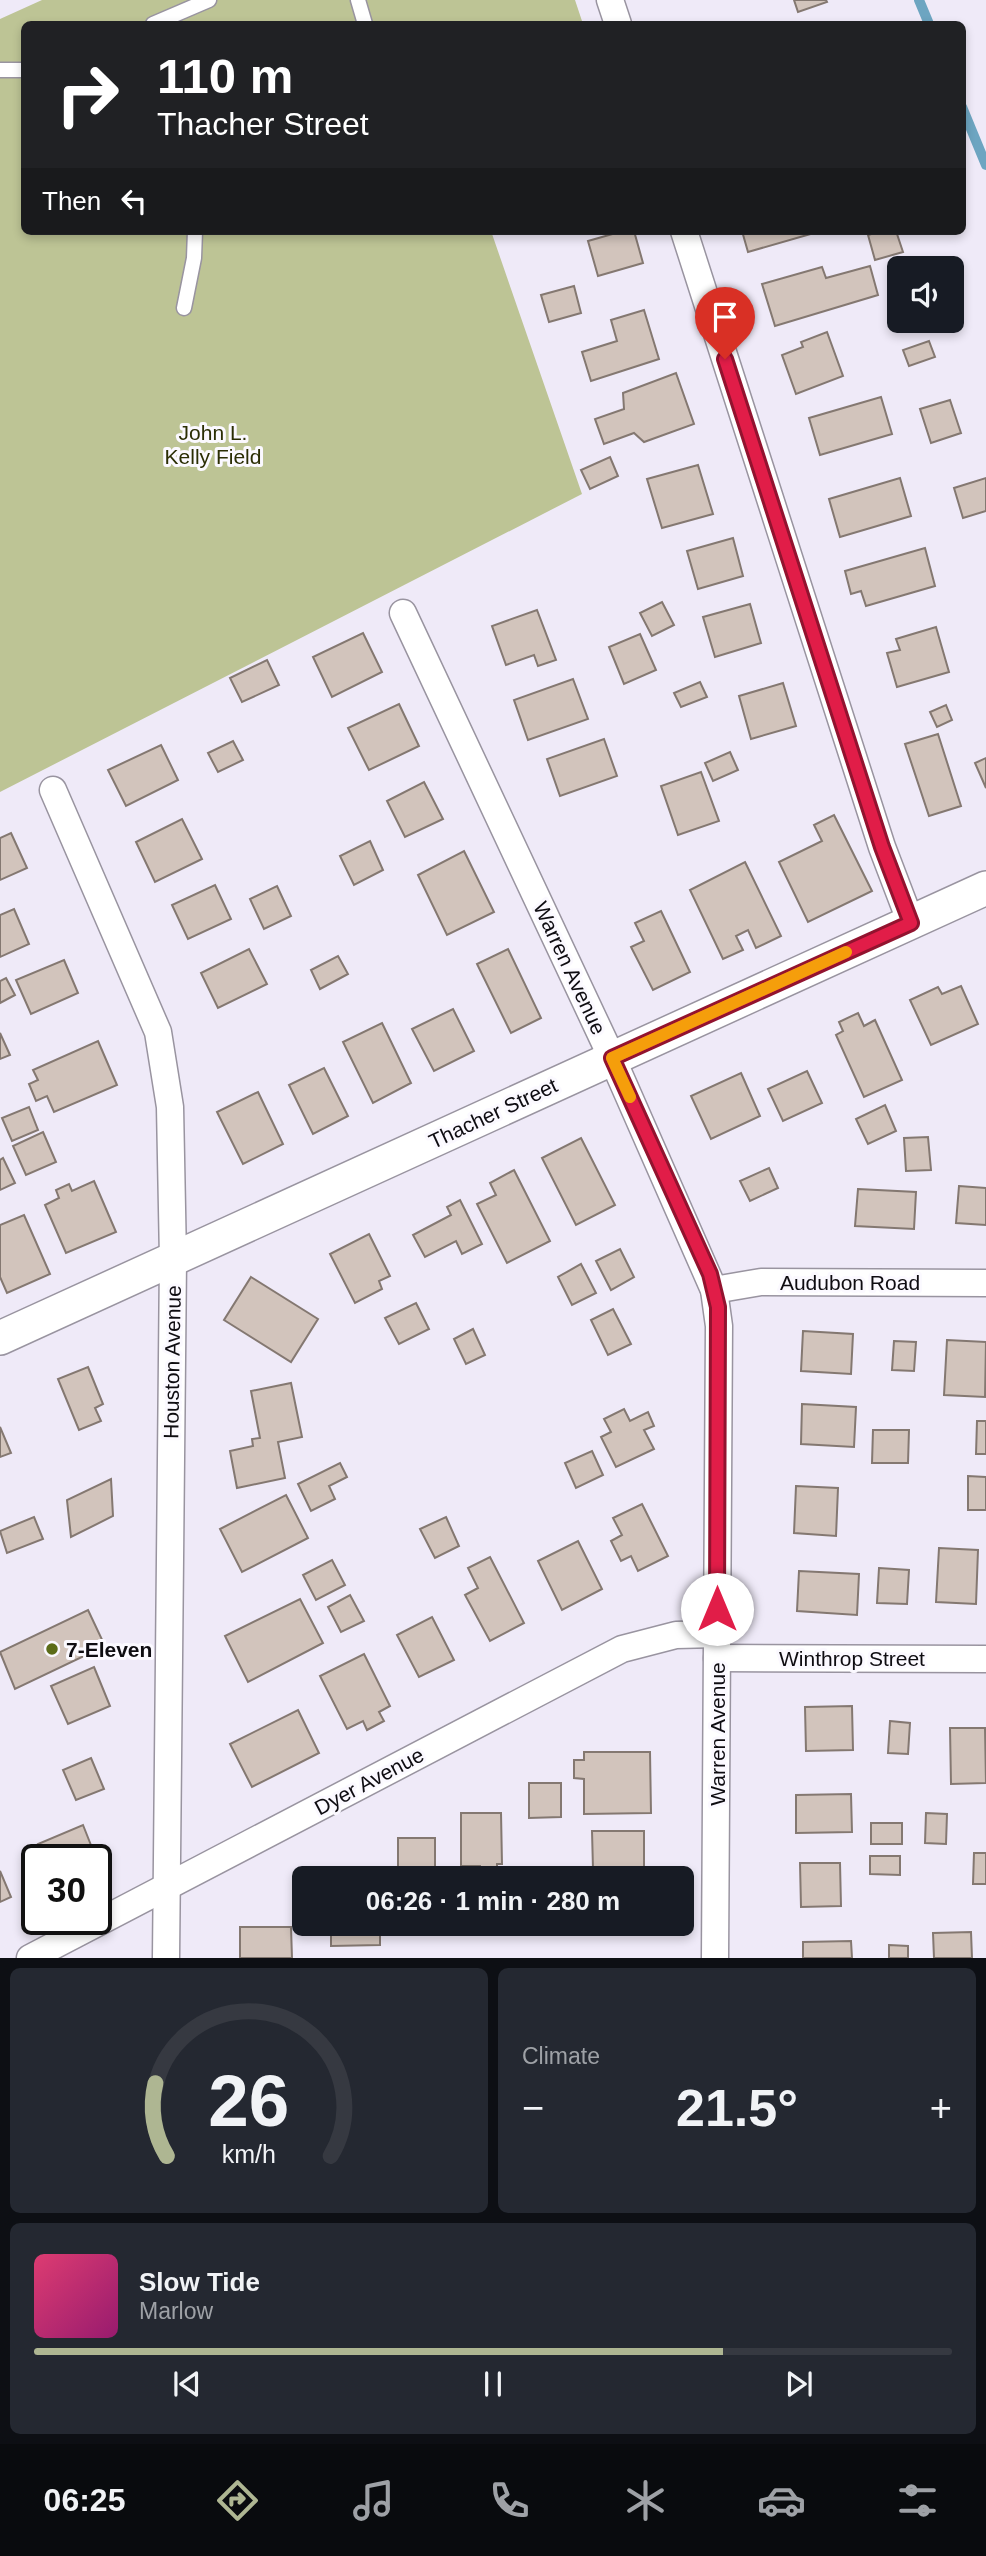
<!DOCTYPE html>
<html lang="en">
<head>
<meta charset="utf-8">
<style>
	:root { --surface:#171b24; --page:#242831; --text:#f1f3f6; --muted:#9ea1a6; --line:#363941; --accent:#aeb692 }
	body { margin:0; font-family:Arial,sans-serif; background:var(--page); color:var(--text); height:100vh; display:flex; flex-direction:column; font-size:26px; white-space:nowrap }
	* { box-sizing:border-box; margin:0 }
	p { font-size:23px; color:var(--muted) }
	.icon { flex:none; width:38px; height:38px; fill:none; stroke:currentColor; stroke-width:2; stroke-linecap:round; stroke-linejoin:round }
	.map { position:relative; height:1958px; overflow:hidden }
	.panel { display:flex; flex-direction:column; gap:10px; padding:10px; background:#0d0f14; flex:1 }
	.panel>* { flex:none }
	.hud { position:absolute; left:21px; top:21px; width:945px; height:214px; border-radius:10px; box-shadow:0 4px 10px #0003; background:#202124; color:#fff; overflow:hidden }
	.buttons { position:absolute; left:887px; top:256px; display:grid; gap:14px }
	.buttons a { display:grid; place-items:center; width:77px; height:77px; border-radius:10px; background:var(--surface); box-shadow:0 4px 10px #0003; font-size:35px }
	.speed { position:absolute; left:21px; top:1844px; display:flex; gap:14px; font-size:35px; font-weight:700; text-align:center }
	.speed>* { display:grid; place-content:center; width:91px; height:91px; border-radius:50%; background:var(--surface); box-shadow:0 4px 10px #0003; line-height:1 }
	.speed .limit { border:4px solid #111; border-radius:10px; background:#fff; color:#111 }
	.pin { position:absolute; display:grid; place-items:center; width:60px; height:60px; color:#fff; margin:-72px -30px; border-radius:50% 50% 50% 0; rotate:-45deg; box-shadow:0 0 7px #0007 }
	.pin .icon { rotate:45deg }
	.me { position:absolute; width:77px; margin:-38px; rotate:0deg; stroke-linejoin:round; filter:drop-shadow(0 0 5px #0008) }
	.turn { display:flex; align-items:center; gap:24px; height:147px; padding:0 21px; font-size:32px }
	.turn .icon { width:91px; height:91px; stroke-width:2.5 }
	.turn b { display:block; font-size:49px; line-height:60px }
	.then { display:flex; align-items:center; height:66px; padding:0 21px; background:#0003; gap:14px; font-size:26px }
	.big { font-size:52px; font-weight:800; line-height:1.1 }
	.panel .card { flex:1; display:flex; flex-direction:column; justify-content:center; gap:10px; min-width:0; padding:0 24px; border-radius:10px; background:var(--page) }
	.panel .dial { align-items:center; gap:0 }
	.dial svg { height:182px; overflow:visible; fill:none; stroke:var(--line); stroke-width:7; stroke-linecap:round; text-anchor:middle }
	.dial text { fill:var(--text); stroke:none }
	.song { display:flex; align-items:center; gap:21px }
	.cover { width:84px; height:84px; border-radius:10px; background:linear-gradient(135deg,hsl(340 70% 55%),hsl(320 70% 35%)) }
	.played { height:7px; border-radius:4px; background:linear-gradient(90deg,var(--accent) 75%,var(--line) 75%) }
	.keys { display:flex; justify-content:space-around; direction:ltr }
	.heat { display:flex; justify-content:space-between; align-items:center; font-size:38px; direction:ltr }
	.panel .tiles { flex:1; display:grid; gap:10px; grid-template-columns:1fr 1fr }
	.card:last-child { grid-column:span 2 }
	.trip { position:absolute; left:292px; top:1866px; width:402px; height:70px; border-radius:10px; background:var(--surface); box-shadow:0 4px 10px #0003; font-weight:800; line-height:70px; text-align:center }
	.tabs { display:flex; height:112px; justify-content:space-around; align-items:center; background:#090b0e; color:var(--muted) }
	.tabs .icon { width:49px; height:49px }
	.tabs .active { color:var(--accent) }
	.tabs b { font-size:32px; color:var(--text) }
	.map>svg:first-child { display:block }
	.green { fill:#bdc495 }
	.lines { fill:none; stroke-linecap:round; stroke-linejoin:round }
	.stream { stroke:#6da5c1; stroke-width:10 }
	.building { fill:#d2c4bc; stroke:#847871; stroke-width:2 }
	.service-casing { stroke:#9994a0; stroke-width:17 }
	.minor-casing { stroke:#9994a0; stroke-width:29 }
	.tertiary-casing { stroke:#9994a0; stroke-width:36 }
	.service { stroke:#fff; stroke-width:14 }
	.minor { stroke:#fff; stroke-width:26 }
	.tertiary { stroke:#fff; stroke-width:33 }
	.route-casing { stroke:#92132f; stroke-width:18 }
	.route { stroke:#e11d48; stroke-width:12 }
	.slow { stroke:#f59e0b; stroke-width:12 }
	.poi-dot { fill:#5c6c18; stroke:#fbf9ff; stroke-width:2.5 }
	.labels { text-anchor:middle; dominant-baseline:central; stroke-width:6; stroke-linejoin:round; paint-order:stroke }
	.park-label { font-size:21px; fill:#2b2e04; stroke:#fbf9ff }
	.street-label { font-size:21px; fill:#0e0c11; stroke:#fbf9ff }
	.poi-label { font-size:21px; font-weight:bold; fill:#0e0c11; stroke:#fbf9ff; text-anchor:start }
</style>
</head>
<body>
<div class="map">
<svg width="986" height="1958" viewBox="0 0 986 1958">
	<rect width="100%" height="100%" fill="#efeaf8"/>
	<polygon class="green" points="42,0 575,0 583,24 24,24 24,231 491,231 582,494 0,792 0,19"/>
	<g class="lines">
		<g class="stream">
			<polyline points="919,0 929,24"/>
			<polyline points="962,107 986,165"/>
		</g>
	</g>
	<g class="building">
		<polygon points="794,0 826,0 827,2 798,12"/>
		<polygon points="623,231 634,231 643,263 598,276 588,241"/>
		<polygon points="742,231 821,231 748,252"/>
		<polygon points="881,231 896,231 903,252 875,260 868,235"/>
		<polygon points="870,266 878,295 775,326 762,284 822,267 826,278"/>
		<polygon points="574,286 581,313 549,322 541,295"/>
		<polygon points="644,310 659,359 591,381 582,352 617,341 611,320"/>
		<polygon points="827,332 843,376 796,394 782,355 803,347 801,342"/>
		<polygon points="929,341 935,357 909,366 903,350"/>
		<polygon points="676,373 694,424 644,442 634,433 604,444 595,419 624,409 623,393"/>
		<polygon points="881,397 892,434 820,455 809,418"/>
		<polygon points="950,400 961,433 931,443 920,409"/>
		<polygon points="610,457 618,476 590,489 581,470"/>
		<polygon points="698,465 713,514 662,528 647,479"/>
		<polygon points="900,478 911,516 840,537 829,499"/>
		<polygon points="986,478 986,511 963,518 954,488"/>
		<polygon points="733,538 743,576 698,589 687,551"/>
		<polygon points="925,548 935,586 866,606 861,591 851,594 845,571"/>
		<polygon points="662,602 674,625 652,636 640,613"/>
		<polygon points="750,604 761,643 715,657 703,617"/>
		<polygon points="537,610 556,660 538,666 534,655 506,665 492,626"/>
		<polygon points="936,627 949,672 897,687 887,653 900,650 896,639"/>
		<polygon points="363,633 382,672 332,697 313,657"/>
		<polygon points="640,634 656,670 624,684 609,647"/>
		<polygon points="267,660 279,685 242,702 230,678"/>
		<polygon points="573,679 588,719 528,740 514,700"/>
		<polygon points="700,682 707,697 681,707 674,693"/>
		<polygon points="783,683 796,726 751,739 739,696"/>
		<polygon points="399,704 419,746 369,770 348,728"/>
		<polygon points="946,705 952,720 937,727 930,712"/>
		<polygon points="938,734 961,806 929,816 905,744"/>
		<polygon points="604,739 617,776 560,796 547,759"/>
		<polygon points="233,741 243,760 218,772 208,753"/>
		<polygon points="161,745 178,780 126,806 108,770"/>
		<polygon points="730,752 738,770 713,781 705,763"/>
		<polygon points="986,758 986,788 975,763"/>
		<polygon points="701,772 719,821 678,835 661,786"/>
		<polygon points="424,782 443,819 405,837 387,801"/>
		<polygon points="834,815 872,891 808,922 779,862 822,841 814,825"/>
		<polygon points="182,819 202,859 155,882 136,842"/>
		<polygon points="11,833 27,868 0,880 0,838"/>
		<polygon points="370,841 383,870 354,885 340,856"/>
		<polygon points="464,851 494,912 447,935 418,875"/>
		<polygon points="745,862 781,936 756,948 748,930 736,936 743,950 723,959 690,890"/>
		<polygon points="215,885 231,919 188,939 172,905"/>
		<polygon points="277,886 291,916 264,929 250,899"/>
		<polygon points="14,909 29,944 0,957 0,915"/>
		<polygon points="661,911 690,972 653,990 631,947 644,941 635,923"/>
		<polygon points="249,949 267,984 218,1008 201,973"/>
		<polygon points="508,949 541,1018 511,1033 477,964"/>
		<polygon points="338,956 348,974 320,989 311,970"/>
		<polygon points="64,960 78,993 31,1014 16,980"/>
		<polygon points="6,978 15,995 0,1003 0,981"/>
		<polygon points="961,986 978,1024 931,1045 910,1000 938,987 942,994"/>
		<polygon points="453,1009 474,1051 434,1071 412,1029"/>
		<polygon points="858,1013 864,1026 875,1020 902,1080 864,1097 836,1035 843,1031 839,1022"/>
		<polygon points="382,1023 411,1083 373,1103 343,1042"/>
		<polygon points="0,1033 10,1055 0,1059"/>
		<polygon points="98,1041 117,1085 54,1112 47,1096 36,1101 29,1084 38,1080 33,1070"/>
		<polygon points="324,1068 348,1116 313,1134 289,1085"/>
		<polygon points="807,1071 822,1103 783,1121 768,1089"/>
		<polygon points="741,1073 760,1116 711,1139 691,1096"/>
		<polygon points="258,1092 283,1144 243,1164 217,1112"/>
		<polygon points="885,1105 896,1131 868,1144 856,1119"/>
		<polygon points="29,1107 38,1130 12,1141 2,1118"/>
		<polygon points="43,1132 56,1162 26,1175 13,1146"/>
		<polygon points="928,1137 931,1170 906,1171 904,1138"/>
		<polygon points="581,1138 615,1205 576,1225 542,1158"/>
		<polygon points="3,1158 15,1183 0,1190 0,1160"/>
		<polygon points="769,1168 778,1188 750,1201 740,1181"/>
		<polygon points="514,1170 550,1241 507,1263 477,1204 496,1195 490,1183"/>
		<polygon points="94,1181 116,1232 66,1253 45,1205 59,1198 56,1190 69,1184 72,1191"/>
		<polygon points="959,1186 986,1188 986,1225 956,1223"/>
		<polygon points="858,1189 916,1192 914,1229 855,1226"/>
		<polygon points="460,1200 482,1244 462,1254 456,1241 425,1257 413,1235 451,1215 447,1207"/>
		<polygon points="24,1215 50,1274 7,1293 0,1277 0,1225"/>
		<polygon points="369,1234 390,1276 379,1281 382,1289 355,1303 330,1254"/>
		<polygon points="620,1249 634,1277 611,1290 596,1261"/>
		<polygon points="581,1264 596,1293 572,1305 558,1277"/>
		<polygon points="251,1277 318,1319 291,1362 224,1320"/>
		<polygon points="416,1303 429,1329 399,1344 385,1318"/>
		<polygon points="613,1309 631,1344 608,1355 591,1320"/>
		<polygon points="473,1329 485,1355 466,1364 454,1339"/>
		<polygon points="803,1331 853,1334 851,1374 801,1371"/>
		<polygon points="947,1340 986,1342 985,1397 944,1395"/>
		<polygon points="894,1341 916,1342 914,1371 892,1370"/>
		<polygon points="88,1367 103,1404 95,1408 101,1421 79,1430 58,1379"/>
		<polygon points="291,1383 302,1437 278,1442 285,1478 237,1488 230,1451 253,1446 252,1439 260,1438 251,1391"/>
		<polygon points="802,1404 856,1407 854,1447 801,1444"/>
		<polygon points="624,1409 630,1421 648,1412 654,1426 644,1430 654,1449 616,1467 601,1437 611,1432 604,1419"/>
		<polygon points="977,1421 986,1421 986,1454 976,1454"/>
		<polygon points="0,1427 11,1453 0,1457"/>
		<polygon points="873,1430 909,1430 908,1463 872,1463"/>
		<polygon points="592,1451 603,1475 576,1488 565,1463"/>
		<polygon points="340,1463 347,1477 329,1486 335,1499 311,1511 298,1484"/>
		<polygon points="968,1476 986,1477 986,1510 968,1510"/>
		<polygon points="111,1479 113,1516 71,1537 67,1500"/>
		<polygon points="796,1486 838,1488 836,1536 794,1533"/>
		<polygon points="286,1495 308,1538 242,1572 220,1529"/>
		<polygon points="642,1504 668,1556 638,1571 631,1556 621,1561 611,1541 622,1535 613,1518"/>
		<polygon points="34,1517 43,1539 7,1553 0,1531"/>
		<polygon points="446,1517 459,1546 435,1558 420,1529"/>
		<polygon points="578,1541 602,1589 562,1610 538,1561"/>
		<polygon points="939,1548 978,1550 976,1604 936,1602"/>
		<polygon points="490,1557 524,1623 490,1641 465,1595 478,1588 468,1568"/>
		<polygon points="332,1560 345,1585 316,1600 303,1575"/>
		<polygon points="879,1568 909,1570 907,1604 877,1603"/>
		<polygon points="799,1571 859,1574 857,1615 797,1611"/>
		<polygon points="350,1595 364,1621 341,1632 328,1607"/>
		<polygon points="300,1599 323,1643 248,1682 225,1636"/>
		<polygon points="88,1610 105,1646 15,1689 0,1652"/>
		<polygon points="432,1617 454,1660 419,1677 397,1635"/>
		<polygon points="364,1654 390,1706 379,1712 384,1721 367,1730 363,1721 347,1729 320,1676"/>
		<polygon points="94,1667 110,1706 68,1724 51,1686"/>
		<polygon points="852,1706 853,1750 806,1751 805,1707"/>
		<polygon points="298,1710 319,1753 252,1787 230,1744"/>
		<polygon points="890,1721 910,1723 908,1754 888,1753"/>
		<polygon points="950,1728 985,1728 986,1783 951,1784"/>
		<polygon points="584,1752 650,1752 651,1813 584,1814 584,1779 574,1778 574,1760 584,1760"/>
		<polygon points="91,1758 104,1789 76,1800 63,1770"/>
		<polygon points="529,1783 561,1783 561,1817 529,1818"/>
		<polygon points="851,1794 852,1832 796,1833 796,1795"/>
		<polygon points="461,1813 501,1813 502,1864 497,1864 497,1876 481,1876 480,1866 461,1866"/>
		<polygon points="926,1813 947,1814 946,1844 925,1843"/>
		<rect x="871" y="1823" width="31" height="21"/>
		<polygon points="83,1825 100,1868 96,1869 96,1860 45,1860 38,1844"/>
		<polygon points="592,1831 644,1831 644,1868 593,1869"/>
		<rect x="398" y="1838" width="37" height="40"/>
		<polygon points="974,1853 986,1853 986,1884 973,1884"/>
		<polygon points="870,1856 900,1856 900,1875 870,1874"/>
		<polygon points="800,1863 840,1863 841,1906 801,1907"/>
		<polygon points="0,1871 11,1897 0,1902"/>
		<polygon points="379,1872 379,1878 330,1878 330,1873"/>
		<polygon points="331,1923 380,1923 380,1945 331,1946"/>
		<rect x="496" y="1923" width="21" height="6"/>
		<polygon points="596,1923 656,1923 656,1934 595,1935"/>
		<polygon points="240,1927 291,1927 292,1958 240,1958"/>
		<polygon points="971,1932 972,1958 934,1958 933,1933"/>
		<polygon points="851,1941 852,1958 803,1958 803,1942"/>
		<polygon points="889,1945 908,1946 908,1958 889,1958"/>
	</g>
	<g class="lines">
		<defs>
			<g id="service">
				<polyline points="358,0 365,24"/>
				<polyline points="153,24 209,0"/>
				<polyline points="0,70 24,70"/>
				<polyline points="184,308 194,258 195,231"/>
			</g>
			<g id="minor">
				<polyline points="610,0 618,24"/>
				<polyline points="684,231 882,847 911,923"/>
				<polyline points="403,613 612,1058 714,1290 719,1326 715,1958"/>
				<polyline points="53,790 158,1032 170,1107 173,1259 166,1958"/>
				<polyline points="714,1290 761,1282 986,1283"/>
				<polyline points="717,1658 986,1659"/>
				<polyline points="30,1958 622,1649 676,1635 717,1634"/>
			</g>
			<polyline id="tertiary" points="0,1338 986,888"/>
		</defs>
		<use href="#service" class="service-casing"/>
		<use href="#minor" class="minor-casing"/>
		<use href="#tertiary" class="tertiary-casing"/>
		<use href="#service" class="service"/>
		<use href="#minor" class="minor"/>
		<use href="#tertiary" class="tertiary"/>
	</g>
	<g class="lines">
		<defs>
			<polyline id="route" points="717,1609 718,1307 710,1274 612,1058 911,923 882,847 725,359"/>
		</defs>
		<use href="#route" class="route-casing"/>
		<use href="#route" class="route"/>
		<polyline class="slow" points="630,1097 612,1058 846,952"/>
	</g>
	<circle class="poi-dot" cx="52" cy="1649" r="7"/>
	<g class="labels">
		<g class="park-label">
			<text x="213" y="432">John L.<tspan x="213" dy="24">Kelly Field</tspan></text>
		</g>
		<g class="street-label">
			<text transform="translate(570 968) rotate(65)">Warren Avenue</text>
			<text transform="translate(493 1113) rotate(-25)">Thacher Street</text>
			<text x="850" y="1282">Audubon Road</text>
			<text transform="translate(172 1362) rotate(-89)">Houston Avenue</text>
			<text x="852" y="1658">Winthrop Street</text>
			<text transform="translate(717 1734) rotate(-90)">Warren Avenue</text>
			<text transform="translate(369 1781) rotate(-28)">Dyer Avenue</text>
		</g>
		<g class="poi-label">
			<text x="66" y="1649">7-Eleven</text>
		</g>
	</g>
</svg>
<div class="buttons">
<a><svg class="icon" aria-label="sound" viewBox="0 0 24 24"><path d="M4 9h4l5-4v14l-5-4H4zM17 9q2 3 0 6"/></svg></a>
</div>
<div class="speed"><div class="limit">30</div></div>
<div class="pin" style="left:725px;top:359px;background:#d93025"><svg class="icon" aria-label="arrive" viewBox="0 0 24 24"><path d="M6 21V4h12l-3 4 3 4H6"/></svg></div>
<svg class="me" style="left:717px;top:1609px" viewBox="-20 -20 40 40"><circle r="19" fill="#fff"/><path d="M0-13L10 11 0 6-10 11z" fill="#e11d48"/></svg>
<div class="trip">06:26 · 1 min · 280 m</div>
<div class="hud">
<div class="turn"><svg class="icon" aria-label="right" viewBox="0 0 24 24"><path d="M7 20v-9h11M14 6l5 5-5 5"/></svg><div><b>110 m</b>Thacher Street</div></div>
<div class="then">Then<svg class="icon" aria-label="left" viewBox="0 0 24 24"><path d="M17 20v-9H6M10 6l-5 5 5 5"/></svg></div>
</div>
</div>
<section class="panel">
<div class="tiles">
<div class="card dial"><svg viewBox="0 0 100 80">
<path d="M14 69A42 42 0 1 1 86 69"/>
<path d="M14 69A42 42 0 0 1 9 37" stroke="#aeb692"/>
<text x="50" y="56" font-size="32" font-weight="700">26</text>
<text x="50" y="72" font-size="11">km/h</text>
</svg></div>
<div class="card"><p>Climate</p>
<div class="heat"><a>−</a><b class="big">21.5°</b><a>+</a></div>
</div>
<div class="card">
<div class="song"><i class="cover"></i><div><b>Slow Tide</b><p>Marlow</p></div></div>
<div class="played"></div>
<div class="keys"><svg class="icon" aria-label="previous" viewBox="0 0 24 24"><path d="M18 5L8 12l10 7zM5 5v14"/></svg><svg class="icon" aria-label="pause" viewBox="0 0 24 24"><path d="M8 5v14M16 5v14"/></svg><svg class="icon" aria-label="next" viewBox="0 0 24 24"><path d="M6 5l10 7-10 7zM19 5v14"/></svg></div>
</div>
</div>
</section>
<nav class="tabs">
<b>06:25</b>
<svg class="icon active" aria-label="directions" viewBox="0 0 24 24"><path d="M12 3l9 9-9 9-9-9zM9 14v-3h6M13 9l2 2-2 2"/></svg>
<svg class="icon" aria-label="music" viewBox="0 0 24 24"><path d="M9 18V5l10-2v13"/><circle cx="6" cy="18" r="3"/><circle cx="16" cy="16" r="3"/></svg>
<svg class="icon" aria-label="phone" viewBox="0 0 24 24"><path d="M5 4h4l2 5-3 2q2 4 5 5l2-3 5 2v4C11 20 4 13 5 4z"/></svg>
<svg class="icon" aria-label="climate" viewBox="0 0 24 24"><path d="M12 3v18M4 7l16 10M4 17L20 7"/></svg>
<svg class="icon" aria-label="car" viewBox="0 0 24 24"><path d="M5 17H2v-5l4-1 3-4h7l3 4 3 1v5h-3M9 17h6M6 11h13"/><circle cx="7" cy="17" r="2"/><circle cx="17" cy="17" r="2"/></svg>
<svg class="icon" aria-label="filters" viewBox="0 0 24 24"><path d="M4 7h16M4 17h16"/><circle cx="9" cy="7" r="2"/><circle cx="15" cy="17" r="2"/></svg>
</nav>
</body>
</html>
